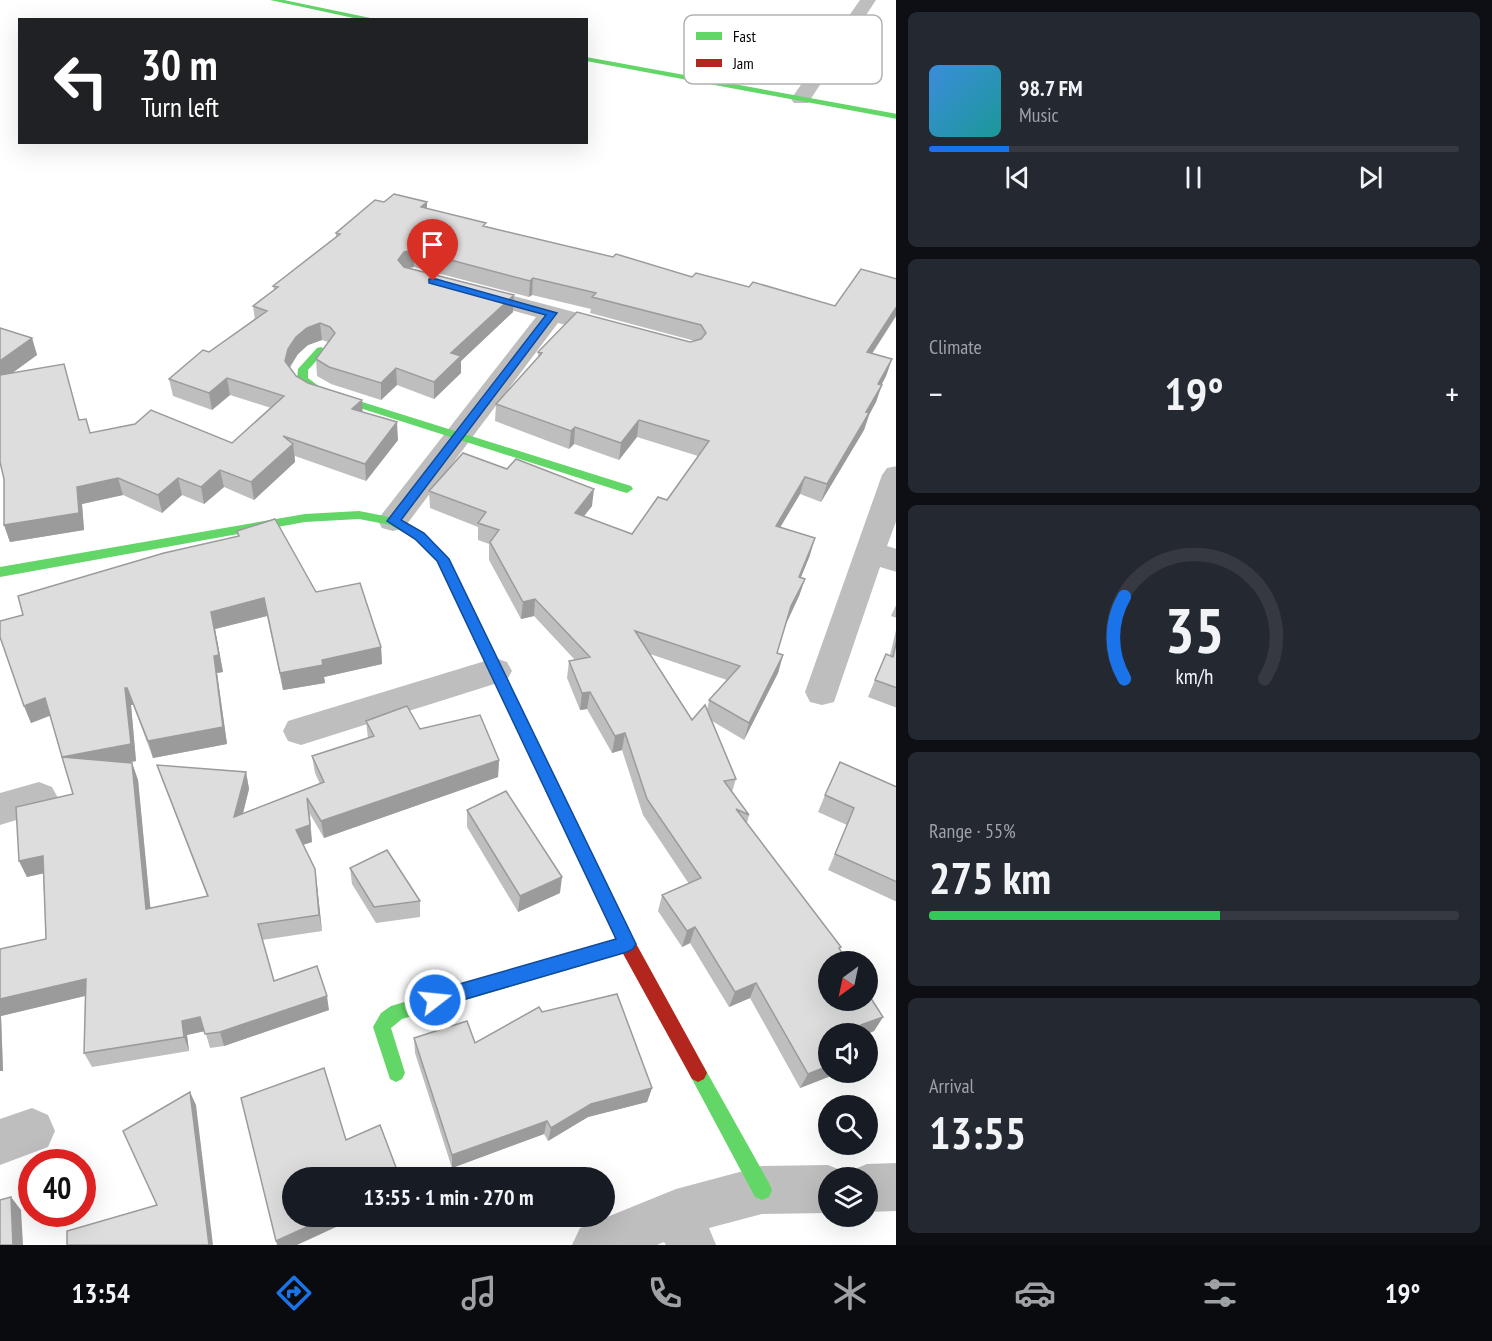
<!DOCTYPE html>
<html lang="en">
<head>
<meta charset="utf-8">
<style>
	:root { --surface:#171b24; --page:#242831; --text:#f1f3f6; --muted:#9ea1a6; --line:#363941; --accent:#1a73e8 }
	body { margin:0; font-family:"PT Sans Narrow",sans-serif; background:var(--page); color:var(--text); height:100vh; display:flex; flex-direction:column; font-size:22px; white-space:nowrap }
	* { box-sizing:border-box; margin:0 }
	p { font-size:20px; color:var(--muted) }
	.icon { flex:none; width:33px; height:33px; fill:none; stroke:currentColor; stroke-width:2; stroke-linecap:round; stroke-linejoin:round }
	.map { position:relative; flex:1; overflow:hidden }
	.side { display:flex; flex-direction:column; gap:12px; padding:12px; background:#0d0f14; width:596px }
	.side>* { flex:none }
	.guide { position:absolute; left:18px; top:18px; width:570px; height:126px; border-radius:0px; box-shadow:0 6px 24px #0002; background:#202124; color:#fff; overflow:hidden }
	.needle { width:39px; rotate:213deg }
	.tools { position:absolute; left:818px; top:951px; display:grid; gap:12px }
	.tools a { display:grid; place-items:center; width:60px; height:60px; border-radius:50%; background:var(--surface); box-shadow:0 6px 24px #0002; font-size:30px }
	.speed { position:absolute; left:18px; top:1149px; display:flex; gap:12px; font-size:30px; font-weight:700; text-align:center }
	.speed>* { display:grid; place-content:center; width:78px; height:78px; border-radius:50%; background:var(--surface); box-shadow:0 6px 24px #0002; line-height:1 }
	.speed .limit { border:9px solid #d22; background:#fff; color:#111 }
	.pin { position:absolute; display:grid; place-items:center; width:51px; height:51px; color:#fff; margin:-62px -26px; border-radius:50% 50% 50% 0; rotate:-45deg; box-shadow:0 0 6px #0007 }
	.pin .icon { rotate:45deg }
	.me { position:absolute; width:66px; margin:-33px; rotate:74deg; stroke-linejoin:round; filter:drop-shadow(0 0 4px #0008) }
	.turn { display:flex; align-items:center; gap:21px; height:126px; padding:0 24px; font-size:27px }
	.turn .icon { width:78px; height:78px; stroke-width:2.5 }
	.turn b { display:block; font-size:42px; line-height:51px }
	.big { font-size:45px; font-weight:700; line-height:1.1 }
	.side .tile { flex:1; display:flex; flex-direction:column; justify-content:center; gap:9px; min-width:0; padding:0 21px; border-radius:9px; background:var(--page) }
	.side .dial { align-items:center; gap:0 }
	.dial svg { height:156px; overflow:visible; fill:none; stroke:var(--line); stroke-width:7; stroke-linecap:round; text-anchor:middle }
	.dial text { fill:var(--text); stroke:none }
	.song { display:flex; align-items:center; gap:18px }
	.cover { width:72px; height:72px; border-radius:9px; background:linear-gradient(135deg,hsl(210 70% 55%),hsl(180 70% 35%)) }
	.played { height:6px; border-radius:3px; background:linear-gradient(90deg,var(--accent) 15%,var(--line) 15%) }
	.keys { display:flex; justify-content:space-around; direction:ltr }
	.heat { display:flex; justify-content:space-between; align-items:center; font-size:33px; direction:ltr }
	.charge { height:9px; border-radius:4px; background:linear-gradient(90deg,#34c759 55%,var(--line) 0) }
	.trip { position:absolute; left:282px; top:1167px; width:333px; height:60px; border-radius:30px; background:var(--surface); box-shadow:0 6px 24px #0002; font-weight:700; line-height:60px; text-align:center }
	.menu { display:flex; height:96px; justify-content:space-around; align-items:center; background:#090b0e; color:var(--muted) }
	.menu .icon { width:42px; height:42px }
	.menu .active { color:var(--accent) }
	.menu b { font-size:27px; color:var(--text) }
	main { display:flex; flex:1; min-height:0 }
	.map>svg:first-child { display:block }
	.lines { fill:none; stroke-linecap:round; stroke-linejoin:round }
	.street { fill:#bebebe; fill-rule:evenodd }
	.fast { fill:#63d668; fill-rule:evenodd }
	.jam { fill:#b3261e; fill-rule:evenodd }
	.wall { fill:#bebebe; fill-rule:evenodd }
	.shaded-wall { fill:#9b9b9b }
	.building { fill:#ddd; stroke:#9b9b9b; stroke-width:1.5 }
	.route { fill:#1a73e8; stroke:#114b97; stroke-width:1.5 }
	.key { fill:#fff; stroke:#b2b2b2; stroke-width:1.5 }
	.key-label { font-size:16px; fill:#000 }
</style>
</head>
<body>
<main>
<div class="map">
<svg width="897" height="1245" viewBox="0 0 897 1245">
	<rect width="100%" height="100%" fill="#fff"/>
	<g class="lines">
		<g class="street">
			<polygon points="860,0 876,0 808,103 794,103 791,99"/>
			<polygon points="469,284 623,325 627,330 623,335 614,338 558,323 404,528 393,531 382,528 378,521 382,514 536,317 460,296 457,291 460,286"/>
			<polygon points="897,466 897,519 887,546 897,549 897,572 880,567 834,702 822,705 810,702 805,692 882,475 887,468"/>
			<polygon points="495,658 507,662 512,671 507,680 301,745 288,741 283,731 288,721"/>
			<polygon points="39,782 52,787 58,798 52,809 0,825 0,793"/>
			<polygon points="32,1108 48,1115 55,1131 48,1147 0,1165 0,1119"/>
			<polygon points="897,1163 897,1211 867,1212 867,1178 847,1178 850,1171 867,1164"/>
			<polygon points="828,1165 845,1172 847,1178 828,1178 828,1213 762,1214 709,1228 716,1245 666,1245 664,1242 657,1245 572,1245 580,1228 676,1189 762,1166"/>
		</g>
		<g class="fast">
			<polygon points="270,0 284,0 380,20 363,20"/>
			<polygon points="586,57 897,114 897,119 586,61"/>
			<polygon points="321,347 326,350 308,370 308,378 324,390 631,486 633,489 627,493 623,492 316,394 297,379 298,369 317,348"/>
			<path d="M359 511C404 519 415 523 447 556L593 856 591 861 585 863 579 861 437 561 416 539 390 525 359 519 305 522 0 577V567L305 514Z"/>
			<polygon points="627,936 633,938 635,944 633,950 627,952 402,1019 391,1028 405,1073 402,1079 396,1082 390,1079 373,1027 381,1013 391,1006"/>
			<polygon points="698,1064 704,1067 769,1183 772,1190 769,1197 762,1200 755,1197 692,1079 689,1073 692,1067"/>
		</g>
		<polygon class="jam" points="585,849 591,851 633,938 704,1067 707,1073 704,1079 698,1082 692,1079 621,950 577,856 579,851"/>
	</g>
	<g class="wall">
		<path d="M384 202H427V208L486 227 692 277 749 287 835 306 897 279V315L872 354 892 359 886 376 881 385 876 402 869 415 864 430 821 502 800 494 780 527 810 555 801 577 805 579 799 596 786 624 777 653 783 655 778 673 744 740 712 721 736 779 732 792 749 815 747 823 841 947 840 949 883 1017 874 1031 867 1034 828 1072H841L800 1088 750 998 729 1007 690 943 682 947 658 911 662 895 689 884 643 815 622 750 612 753 587 709 580 710 567 678 569 661 575 660 534 616 521 619 489 560V544L478 540V527L430 508 429 491 592 506 584 516 632 534 667 500 698 456 637 437 619 460 574 444 569 449 495 421 496 404 538 358V352L690 342 695 341 590 313 591 309 532 295 529 297 414 267 409 268 514 295 513 312 461 361V373L434 399 397 385 381 400 331 384 317 376 316 359 328 342 322 340 308 345 298 354 290 368 296 376 363 413 398 440 366 481 295 456V462L254 500 224 487 204 504 182 495 162 513 123 495 82 504 84 530 10 542 4 525V479L0 328 32 338 37 355 12 373 79 420 90 433 232 443 271 408 230 395 212 410 173 396 169 379 255 320 253 306 274 290 273 286 336 238V233ZM650 654 727 680 709 700 707 710 692 720Z"/>
		<polygon points="237,531 316,592 381,647 382,664 324,677 325,683 283,690 267,616 215,629 223,672 217,673 227,744 153,758 133,705 131,705 136,761 128,763 132,763 138,780 150,908 207,896 163,782 157,765 246,772 249,789 243,813 320,784 315,773 312,756 368,738 366,721 420,729 499,760 498,777 324,838 310,814 312,842 303,845 317,885 322,931 262,940 274,981 329,1010 224,1046 210,1048 205,1031 187,1035 189,1051 92,1067 84,1053 85,996 1,1016 3,1071 0,1071 0,949 46,939 43,873 27,877 19,861 73,794 50,716 31,723 24,706 23,615 238,536"/>
		<polygon points="897,603 897,618 891,616"/>
		<polygon points="897,626 897,708 868,697 875,680 890,655"/>
		<polygon points="897,787 897,902 828,870 847,825 818,812 825,795"/>
		<polygon points="467,810 560,893 518,912 467,827"/>
		<polygon points="350,868 420,901 420,917 376,923 352,884"/>
		<polygon points="542,1012 652,1088 647,1102 588,1117 548,1141 544,1134 452,1168 415,1053 414,1038 475,1043"/>
	</g>
	<g class="shaded-wall">
		<polygon points="427,202 427,218 421,207"/>
		<polygon points="413,250 414,267 404,269 398,260 404,252"/>
		<polygon points="533,278 532,295 529,297 530,281"/>
		<polygon points="514,295 513,312 461,361 461,373 434,399 434,382 451,353"/>
		<polygon points="897,306 897,314 862,369 867,352"/>
		<polygon points="320,323 322,340 308,345 298,354 290,366 287,379 285,361 288,349 296,337 307,328"/>
		<polygon points="32,338 37,355 0,382 0,361"/>
		<polygon points="892,359 886,376 879,390 882,385 876,402 869,415 864,430 821,502 827,484 866,412 878,384"/>
		<polygon points="396,368 397,385 381,400 381,383"/>
		<polygon points="227,378 230,395 212,410 209,393"/>
		<polygon points="362,400 363,417 352,409"/>
		<polygon points="639,420 637,437 619,460 621,443"/>
		<polygon points="397,422 398,440 366,481 365,464"/>
		<polygon points="575,427 574,444 569,449 571,431"/>
		<polygon points="293,444 295,462 254,500 251,482"/>
		<polygon points="220,470 224,487 204,504 201,487"/>
		<polygon points="805,477 800,494 771,543 776,526"/>
		<polygon points="118,478 123,495 82,504 84,530 10,542 4,525 77,487"/>
		<polygon points="178,478 182,495 162,513 158,495"/>
		<polygon points="594,489 592,506 573,530 575,513"/>
		<polygon points="815,538 810,555 794,594 799,577"/>
		<polygon points="805,579 799,596 786,624 791,606"/>
		<polygon points="264,598 267,616 215,629 223,672 217,673 227,744 153,758 148,741 211,612"/>
		<polygon points="535,599 534,616 521,619 523,602"/>
		<polygon points="381,647 382,664 324,677 325,683 283,690 280,673 322,660"/>
		<polygon points="783,655 778,673 744,740 749,723"/>
		<polygon points="125,688 127,688 133,705 131,705 136,761 69,774 62,757"/>
		<polygon points="590,692 587,709 580,710 582,693"/>
		<polygon points="45,698 51,715 31,723 24,706"/>
		<polygon points="625,733 622,750 612,753 615,736"/>
		<polygon points="499,760 498,777 324,838 321,821"/>
		<polygon points="132,763 138,780 152,924 146,909"/>
		<polygon points="246,772 249,789 238,833 234,817"/>
		<polygon points="307,798 312,842 299,846 296,830"/>
		<polygon points="43,856 50,872 27,877 19,861"/>
		<polygon points="315,869 317,885 322,931 319,915"/>
		<polygon points="562,877 560,893 518,912 520,896"/>
		<polygon points="695,927 690,943 682,947 687,931"/>
		<polygon points="86,979 93,994 1,1016 3,1071 0,1071 0,999"/>
		<polygon points="756,983 750,998 729,1007 735,992"/>
		<polygon points="327,996 329,1010 224,1046 220,1032"/>
		<polygon points="200,1017 205,1031 187,1035 189,1051 184,1037 182,1021"/>
		<polygon points="883,1017 874,1031 867,1034 856,1034 861,1025"/>
		<polygon points="876,1048 867,1062 867,1063 867,1052"/>
		<polygon points="828,1066 828,1072 841,1072 800,1088 808,1074"/>
		<polygon points="652,1088 647,1102 588,1117 548,1141 551,1128 591,1104"/>
		<polygon points="190,1092 196,1105 213,1245 209,1245"/>
		<polygon points="547,1121 544,1134 452,1168 452,1155"/>
		<polygon points="11,1197 21,1210 23,1245 13,1245"/>
		<polygon points="331,1216 360,1216 297,1245 277,1245 276,1241"/>
	</g>
	<g class="building">
		<polygon points="394,194 427,202 421,207 486,223 483,226 613,257 616,254 692,277 696,273 749,287 753,282 835,306 861,269 897,279 897,306 867,352 892,359 878,384 882,385 866,412 869,413 827,484 805,477 776,526 815,538 799,577 805,579 791,606 777,653 783,655 749,723 709,700 740,666 635,631 692,720 705,705 736,779 724,781 749,815 736,809 841,947 839,948 847,962 828,962 828,1000 867,1000 867,992 883,1017 861,1025 866,1034 828,1034 828,1066 808,1074 756,983 735,992 695,927 687,931 662,895 701,878 647,799 625,733 615,736 590,692 582,693 569,661 590,657 535,599 523,602 490,542 499,530 478,523 486,512 429,491 463,453 507,469 516,459 594,489 575,513 632,534 658,497 667,500 709,441 639,420 621,443 575,427 571,431 496,404 542,353 538,352 577,312 690,342 701,339 706,333 701,325 592,297 596,293 533,278 530,281 413,250 404,252 398,260 404,267 514,295 451,353 461,356 434,382 396,368 381,383 329,367 316,359 335,333 330,327 320,323 307,328 296,337 288,349 285,361 296,376 308,383 362,400 352,409 397,422 365,464 283,436 293,444 251,482 220,470 201,487 178,478 158,495 118,478 77,487 79,513 4,525 4,479 0,462 0,375 64,364 79,420 86,419 90,433 135,424 151,410 232,443 284,396 227,378 209,393 169,379 203,350 209,352 267,311 253,306 278,287 273,286 340,234 336,233 375,200 384,202"/>
		<polygon points="0,328 32,338 0,361"/>
		<polygon points="275,519 316,592 360,583 381,647 322,660 323,665 280,673 264,598 211,612 219,655 214,656 223,727 148,741 127,688 125,688 131,744 62,757 45,698 24,706 0,637 0,621 23,615 18,596 164,553 239,536 237,531"/>
		<polygon points="897,639 897,688 875,680 886,654 893,657"/>
		<polygon points="407,706 420,729 480,715 499,760 321,821 307,798 310,825 296,830 315,869 319,915 258,924 274,981 317,966 327,996 220,1032 205,1034 200,1017 182,1021 184,1037 84,1053 86,979 0,999 0,949 46,939 43,856 19,861 16,807 73,794 62,757 132,763 146,909 208,896 157,765 246,772 234,817 324,782 312,756 374,736 366,721"/>
		<polygon points="840,762 897,787 897,882 835,854 854,808 825,795"/>
		<polygon points="506,791 562,877 520,896 467,810"/>
		<polygon points="387,850 420,901 374,907 350,868"/>
		<polygon points="617,994 652,1088 591,1104 551,1128 547,1121 452,1155 414,1038 467,1021 475,1043 539,1007 542,1012"/>
		<polygon points="867,1034 876,1048 867,1052"/>
		<polygon points="324,1068 346,1140 380,1125 400,1178 292,1178 292,1216 331,1216 276,1241 241,1098"/>
		<polygon points="190,1092 209,1245 67,1245 67,1231 157,1205 123,1131"/>
		<polygon points="11,1197 13,1245 0,1245 0,1200"/>
	</g>
	<polygon class="route" points="429,279 436,279 557,313 401,520 424,533 449,559 636,944 633,949 627,952 435,1008 429,1006 426,1000 429,994 435,991 616,939 437,561 415,539 387,521 546,315 429,283"/>
	<rect x="684" y="15" width="198" height="69" rx="9" class="key"/>
	<rect x="696" y="32" width="26" height="8" fill="#63d668"/>
	<rect x="696" y="59" width="26" height="8" fill="#b3261e"/>
	<g class="key-label">
		<text x="733" y="42">Fast</text>
		<text x="733" y="69">Jam</text>
	</g>
</svg>
<div class="tools">
<a><svg class="needle" viewBox="-14 -14 28 28"><path d="M0-13l5 13h-10z" fill="#e53935"/><path d="M0 13l5-13h-10z" fill="#9ea1a6"/></svg></a>
<a><svg class="icon" aria-label="sound" viewBox="0 0 24 24"><path d="M4 9h4l5-4v14l-5-4H4zM17 9q2 3 0 6"/></svg></a>
<a><svg class="icon" aria-label="search" viewBox="0 0 24 24"><circle cx="10" cy="10" r="6"/><path d="M15 15l6 6"/></svg></a>
<a><svg class="icon" aria-label="layers" viewBox="0 0 24 24"><path d="M12 4l9 5-9 5-9-5zM3 14l9 5 9-5"/></svg></a>
</div>
<div class="speed"><div class="limit">40</div></div>
<div class="pin" style="left:433px;top:281px;background:#d93025"><svg class="icon" aria-label="arrive" viewBox="0 0 24 24"><path d="M6 21V4h12l-3 4 3 4H6"/></svg></div>
<svg class="me" style="left:435px;top:1000px" viewBox="-20 -20 40 40"><circle r="17" fill="#1a73e8" stroke="#fff" stroke-width="3"/><path d="M0-11L8 9 0 5-8 9z" fill="#fff"/></svg>
<div class="trip">13:55 · 1 min · 270 m</div>
<div class="guide">
<div class="turn"><svg class="icon" aria-label="left" viewBox="0 0 24 24"><path d="M17 20v-9H6M10 6l-5 5 5 5"/></svg><div><b>30 m</b>Turn left</div></div>
</div>
</div>
<section class="side">
<div class="tile">
<div class="song"><i class="cover"></i><div><b>98.7 FM</b><p>Music</p></div></div>
<div class="played"></div>
<div class="keys"><svg class="icon" aria-label="previous" viewBox="0 0 24 24"><path d="M18 5L8 12l10 7zM5 5v14"/></svg><svg class="icon" aria-label="pause" viewBox="0 0 24 24"><path d="M8 5v14M16 5v14"/></svg><svg class="icon" aria-label="next" viewBox="0 0 24 24"><path d="M6 5l10 7-10 7zM19 5v14"/></svg></div>
</div>
<div class="tile"><p>Climate</p>
<div class="heat"><a>−</a><b class="big">19°</b><a>+</a></div>
</div>
<div class="tile dial"><svg viewBox="0 0 100 80">
<path d="M14 69A42 42 0 1 1 86 69"/>
<path d="M14 69A42 42 0 0 1 14 27" stroke="#1a73e8"/>
<text x="50" y="56" font-size="32" font-weight="700">35</text>
<text x="50" y="72" font-size="11">km/h</text>
</svg></div>
<div class="tile"><p>Range · 55%</p><b class="big">275 km</b><div class="charge"></div></div>
<div class="tile"><p>Arrival</p><b class="big">13:55</b></div>
</section>
</main>
<nav class="menu">
<b>13:54</b>
<svg class="icon active" aria-label="directions" viewBox="0 0 24 24"><path d="M12 3l9 9-9 9-9-9zM9 14v-3h6M13 9l2 2-2 2"/></svg>
<svg class="icon" aria-label="music" viewBox="0 0 24 24"><path d="M9 18V5l10-2v13"/><circle cx="6" cy="18" r="3"/><circle cx="16" cy="16" r="3"/></svg>
<svg class="icon" aria-label="phone" viewBox="0 0 24 24"><path d="M5 4h4l2 5-3 2q2 4 5 5l2-3 5 2v4C11 20 4 13 5 4z"/></svg>
<svg class="icon" aria-label="climate" viewBox="0 0 24 24"><path d="M12 3v18M4 7l16 10M4 17L20 7"/></svg>
<svg class="icon" aria-label="car" viewBox="0 0 24 24"><path d="M5 17H2v-5l4-1 3-4h7l3 4 3 1v5h-3M9 17h6M6 11h13"/><circle cx="7" cy="17" r="2"/><circle cx="17" cy="17" r="2"/></svg>
<svg class="icon" aria-label="filters" viewBox="0 0 24 24"><path d="M4 7h16M4 17h16"/><circle cx="9" cy="7" r="2"/><circle cx="15" cy="17" r="2"/></svg>
<b>19°</b>
</nav>
</body>
</html>
